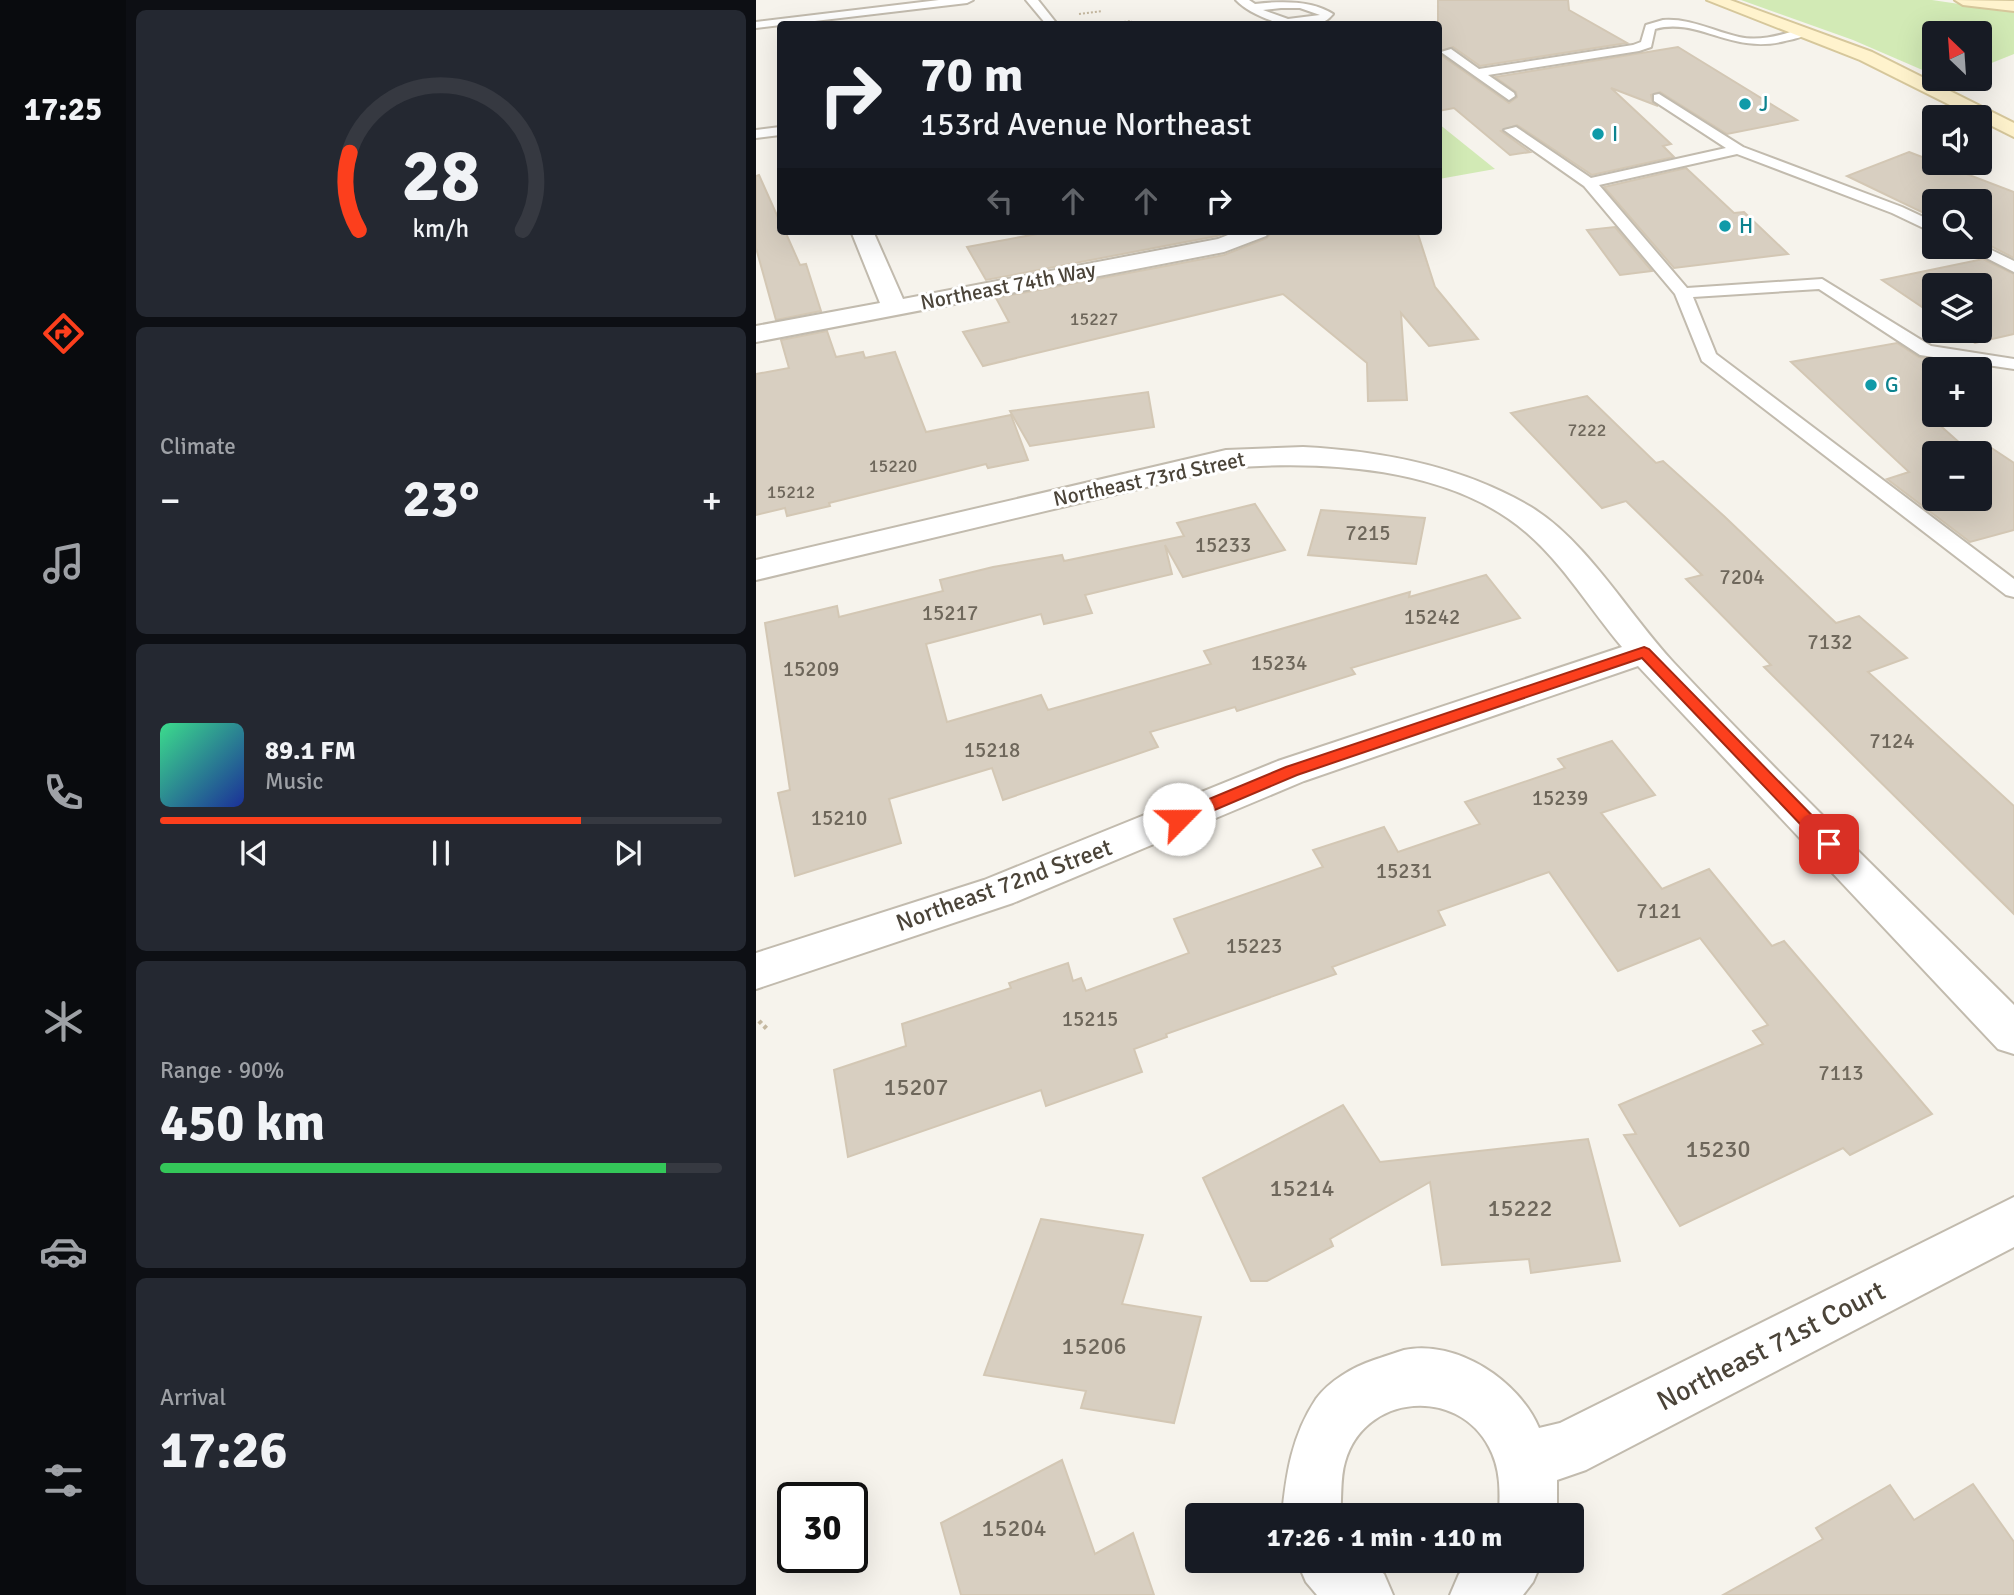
<!DOCTYPE html>
<html lang="en">
<head>
<meta charset="utf-8">
<style>
	:root { --surface:#171b24; --page:#242831; --text:#f1f3f6; --muted:#9ea1a6; --line:#363941; --accent:#fc3f1d }
	body { margin:0; font-family:Signika,sans-serif; background:var(--page); color:var(--text); height:100vh; display:flex; flex-direction:column; font-size:26px; white-space:nowrap }
	* { box-sizing:border-box; margin:0 }
	p { font-size:23px; color:var(--muted) }
	.icon { flex:none; width:38px; height:38px; fill:none; stroke:currentColor; stroke-width:2; stroke-linecap:round; stroke-linejoin:round }
	.map { position:relative; flex:1; overflow:hidden }
	.drawer { display:flex; flex-direction:column; gap:10px; padding:10px; background:#0d0f14; width:630px }
	.drawer>* { flex:none }
	.hud { position:absolute; left:21px; top:21px; width:665px; height:214px; border-radius:7px; box-shadow:0 7px 28px #0002; background:#171b24; color:var(--text); overflow:hidden }
	.needle { width:46px; rotate:335deg }
	.tools { position:absolute; left:1166px; top:21px; display:grid; gap:14px }
	.tools a { display:grid; place-items:center; width:70px; height:70px; border-radius:7px; background:var(--surface); box-shadow:0 7px 28px #0002; font-size:35px }
	.speed { position:absolute; left:21px; top:1482px; display:flex; gap:14px; font-size:35px; font-weight:700; text-align:center }
	.speed>* { display:grid; place-content:center; width:91px; height:91px; border-radius:50%; background:var(--surface); box-shadow:0 7px 28px #0002; line-height:1 }
	.speed .limit { border:4px solid #111; border-radius:10px; background:#fff; color:#111 }
	.pin { position:absolute; display:grid; place-items:center; width:60px; height:60px; color:#fff; margin:-30px; border-radius:14px; box-shadow:0 4px 10px #0006 }
	.me { position:absolute; width:77px; margin:-38px; rotate:67deg; stroke-linejoin:round; filter:drop-shadow(0 0 5px #0008) }
	.turn { display:flex; align-items:center; gap:24px; height:147px; padding:0 28px; font-size:32px }
	.turn .icon { width:91px; height:91px; stroke-width:2.5 }
	.turn b { display:block; font-size:49px; line-height:60px }
	.lanes { display:flex; align-items:center; height:66px; padding:0 28px; background:#0003; justify-content:center; gap:35px; direction:ltr }
	.lanes .off { opacity:.35 }
	.big { font-size:52px; font-weight:800; line-height:1.1 }
	.drawer .widget { flex:1; display:flex; flex-direction:column; justify-content:center; gap:10px; min-width:0; padding:0 24px; border-radius:10px; background:var(--page) }
	.drawer .dial { align-items:center; gap:0 }
	.dial svg { height:182px; overflow:visible; fill:none; stroke:var(--line); stroke-width:7; stroke-linecap:round; text-anchor:middle }
	.dial text { fill:var(--text); stroke:none }
	.song { display:flex; align-items:center; gap:21px }
	.cover { width:84px; height:84px; border-radius:10px; background:linear-gradient(135deg,hsl(150 70% 55%),hsl(230 70% 35%)) }
	.played { height:7px; border-radius:4px; background:linear-gradient(90deg,var(--accent) 75%,var(--line) 75%) }
	.keys { display:flex; justify-content:space-around; direction:ltr }
	.heat { display:flex; justify-content:space-between; align-items:center; font-size:38px; direction:ltr }
	.charge { height:10px; border-radius:5px; background:linear-gradient(90deg,#34c759 90%,var(--line) 0) }
	.trip { position:absolute; left:429px; top:1503px; width:399px; height:70px; border-radius:7px; background:var(--surface); box-shadow:0 7px 28px #0002; font-weight:800; line-height:70px; text-align:center }
	main { display:flex; flex:1; min-height:0 }
	.tabs { display:flex; flex-direction:column; width:126px; justify-content:space-around; align-items:center; background:#090b0e; color:var(--muted) }
	.tabs .icon { width:49px; height:49px }
	.tabs .active { color:var(--accent) }
	.tabs b { font-size:32px; color:var(--text) }
	.map>svg:first-child { display:block }
	.green { fill:#d2eab5 }
	.building { fill:#d8cfc1; stroke:#d3c7b4; stroke-width:2; fill-rule:evenodd }
	.lines { fill:none; stroke-linecap:round; stroke-linejoin:round }
	.service-casing { stroke:#c2bbae; stroke-width:4 }
	.minor-casing { stroke:#c2bbae; stroke-width:4 }
	.secondary-casing { stroke:#d6c79b; stroke-width:4 }
	.path-far1 { stroke:#c4b79f; stroke-width:2; stroke-dasharray:2 2; stroke-linecap:butt }
	.path { stroke:#c4b79f; stroke-width:4.5; stroke-dasharray:3.5 3.5; stroke-linecap:butt }
	.service { fill:#fff; fill-rule:evenodd }
	.minor { fill:#fff; fill-rule:evenodd }
	.secondary { fill:#fff3cd; fill-rule:evenodd }
	.route { fill:#fc3f1d; stroke:#a42913; stroke-width:2 }
	.culture-dot { fill:#0f9aa8; stroke:#fff; stroke-width:2.5 }
	.labels { text-anchor:middle; dominant-baseline:central; stroke-width:6; stroke-linejoin:round; paint-order:stroke }
	.far-number-label { font-size:18px; fill:#6e675b }
	.far-culture-label { font-size:21px; fill:#0d838f; stroke:#fff; text-anchor:start }
	.far-street-label { font-size:21px; fill:#4b4439; stroke:#fff }
	.number-label { font-size:21px; fill:#6e675b }
	.street-label { font-size:24px; fill:#4b4439; stroke:#fff }
	.near-number-label { font-size:24px; fill:#6e675b }
	.near-street-label { font-size:28px; fill:#4b4439; stroke:#fff }
</style>
</head>
<body>
<main>
<nav class="tabs">
<b>17:25</b>
<svg class="icon active" aria-label="directions" viewBox="0 0 24 24"><path d="M12 3l9 9-9 9-9-9zM9 14v-3h6M13 9l2 2-2 2"/></svg>
<svg class="icon" aria-label="music" viewBox="0 0 24 24"><path d="M9 18V5l10-2v13"/><circle cx="6" cy="18" r="3"/><circle cx="16" cy="16" r="3"/></svg>
<svg class="icon" aria-label="phone" viewBox="0 0 24 24"><path d="M5 4h4l2 5-3 2q2 4 5 5l2-3 5 2v4C11 20 4 13 5 4z"/></svg>
<svg class="icon" aria-label="climate" viewBox="0 0 24 24"><path d="M12 3v18M4 7l16 10M4 17L20 7"/></svg>
<svg class="icon" aria-label="car" viewBox="0 0 24 24"><path d="M5 17H2v-5l4-1 3-4h7l3 4 3 1v5h-3M9 17h6M6 11h13"/><circle cx="7" cy="17" r="2"/><circle cx="17" cy="17" r="2"/></svg>
<svg class="icon" aria-label="filters" viewBox="0 0 24 24"><path d="M4 7h16M4 17h16"/><circle cx="9" cy="7" r="2"/><circle cx="15" cy="17" r="2"/></svg>
</nav>
<section class="drawer">
<div class="widget dial"><svg viewBox="0 0 100 80">
<path d="M14 69A42 42 0 1 1 86 69"/>
<path d="M14 69A42 42 0 0 1 10 35" stroke="#fc3f1d"/>
<text x="50" y="56" font-size="32" font-weight="700">28</text>
<text x="50" y="72" font-size="11">km/h</text>
</svg></div>
<div class="widget"><p>Climate</p>
<div class="heat"><a>−</a><b class="big">23°</b><a>+</a></div>
</div>
<div class="widget">
<div class="song"><i class="cover"></i><div><b>89.1 FM</b><p>Music</p></div></div>
<div class="played"></div>
<div class="keys"><svg class="icon" aria-label="previous" viewBox="0 0 24 24"><path d="M18 5L8 12l10 7zM5 5v14"/></svg><svg class="icon" aria-label="pause" viewBox="0 0 24 24"><path d="M8 5v14M16 5v14"/></svg><svg class="icon" aria-label="next" viewBox="0 0 24 24"><path d="M6 5l10 7-10 7zM19 5v14"/></svg></div>
</div>
<div class="widget"><p>Range · 90%</p><b class="big">450 km</b><div class="charge"></div></div>
<div class="widget"><p>Arrival</p><b class="big">17:26</b></div>
</section>
<div class="map">
<svg width="1258" height="1595" viewBox="0 0 1258 1595">
	<rect width="100%" height="100%" fill="#f6f3ec"/>
	<g class="green">
		<polygon points="985,0 1176,0 1258,12 1258,54 1223,68 1223,33 1178,33 1178,75 1097,40"/>
		<polygon points="682,124 683,124 739,169 683,179"/>
	</g>
	<g class="building">
		<polygon points="682,0 812,0 813,10 871,43 724,66 697,47 682,52"/>
		<polygon points="922,47 1041,120 971,134 904,92 895,95 897,103 902,106 855,88 915,144 907,146 918,157 836,175 761,125 745,131 774,152 754,155 698,108 682,111 682,53 753,103 761,97 760,92 739,77"/>
		<polygon points="1153,152 1258,192 1258,258 1223,240 1223,201 1178,201 1178,218 1091,176"/>
		<polygon points="930,168 978,213 988,212 1032,254 918,268 848,187"/>
		<polygon points="3,175 24,222 24,231 29,231 44,265 50,264 65,311 20,320 0,248 0,176"/>
		<polygon points="859,227 896,271 864,275 831,230"/>
		<polygon points="297,231 475,231 461,236 230,280 211,247"/>
		<polygon points="516,231 661,231 679,287 722,339 673,346 645,313 651,400 612,401 611,363 527,294 227,366 207,332 253,322 240,298 468,255 511,238"/>
		<polygon points="1227,259 1258,274 1258,334 1219,343 1200,331 1223,331 1223,285 1178,285 1178,315 1126,280"/>
		<polygon points="71,331 80,357 107,352 109,358 139,352 170,432 255,415 272,460 232,468 230,464 73,503 74,506 31,516 29,508 0,515 0,374 33,368 25,340"/>
		<path d="M1141 343 1163 357 1178 360V420L1215 453 1234 447 1258 463V530L1214 542 1131 479 1153 472 1035 362ZM1178 453H1223V499H1178Z"/>
		<polygon points="392,392 398,427 274,446 254,411"/>
		<polygon points="831,396 900,463 907,461 969,517 1080,623 1103,616 1151,658 1112,672 1258,806 1258,914 1008,667 1015,665 930,579 946,575 870,501 846,508 755,413"/>
		<polygon points="499,504 529,550 427,577 409,545 416,574 329,595 336,613 288,624 285,614 170,644 191,722 285,695 292,710 455,664 448,651 654,592 653,597 730,575 764,618 595,668 599,674 481,711 479,707 394,732 402,747 247,800 236,768 133,799 145,843 39,876 22,793 34,790 9,623 81,606 83,617 187,591 184,580 237,567 306,555 308,561 428,536 421,523"/>
		<polygon points="565,510 669,518 660,564 552,555"/>
		<polygon points="856,741 899,795 845,813 906,889 953,869 1016,946 1028,941 1176,1114 1094,1155 1087,1148 924,1226 868,1135 880,1134 863,1105 1007,1044 997,1031 1012,1025 944,938 862,971 793,872 682,911 689,925 576,967 580,974 410,1034 411,1037 378,1049 386,1072 290,1106 285,1090 92,1157 78,1070 150,1046 146,1024 255,988 253,983 312,963 317,981 325,978 330,991 433,953 418,919 567,867 557,850 628,827 642,852 724,824 709,802 809,768 802,759"/>
		<polygon points="587,1105 624,1162 832,1139 864,1261 775,1273 773,1259 686,1265 674,1182 574,1239 577,1246 511,1281 495,1281 447,1178"/>
		<polygon points="285,1219 387,1235 366,1304 445,1317 418,1423 325,1408 330,1391 228,1375"/>
		<polygon points="306,1460 339,1554 377,1533 398,1595 205,1595 185,1523"/>
		<polygon points="1217,1484 1258,1542 1258,1595 967,1595 1067,1539 1060,1528 1134,1485 1158,1520"/>
	</g>
	<g class="lines">
		<defs>
			<g id="service">
				<polygon points="183,0 217,0 211,3 0,28 0,22"/>
				<polygon points="270,0 282,0 301,24 290,24"/>
				<path d="M480 0H493L499 4C524 1 556 0 577 14 557 40 499 20 480 0ZM525 8H544L564 15 532 19 507 10Z"/>
				<path d="M907 20C935 18 956 31 983 37 1006 42 1027 34 1049 28L1055 32C1048 37 1038 39 1029 41 975 55 943 17 899 29L895 47 883 51 732 75 758 93 759 96 753 100 685 52 695 49 723 69 877 45 885 42 890 25Z"/>
				<polygon points="903,94 987,147 1146,207 1178,222 1178,233 1136,213 981,154 843,185 931,288 1066,279 1175,346 1258,359 1258,369 1164,355 1063,289 937,297 960,354 1258,579 1258,597 1250,595 946,361 919,294 828,186 748,130 760,127 835,178 970,148 898,101 898,95"/>
				<polygon points="24,127 24,135 0,138 0,130"/>
				<polygon points="1223,244 1258,261 1258,272 1209,247 1223,247"/>
			</g>
			<g id="minor">
				<polygon points="95,231 117,231 147,299 462,239 482,231 513,231 510,236 468,252 0,342 0,326 124,303"/>
				<path d="M547 447C626 451 706 466 775 507 831 541 873 615 918 663 1028 780 1144 892 1258 1005V1054L1242 1049 882 666 548 781 257 903 0 989V953L228 880 522 761 866 647C834 609 808 565 771 533 694 466 566 460 470 468L0 580V560L470 450Z"/>
				<path d="M1258 1197V1247L830 1470 801 1480V1516H743C744 1492 745 1469 733 1447 701 1386 608 1394 589 1462 584 1478 586 1499 584 1516H526C530 1474 536 1435 560 1399 573 1381 597 1367 618 1360 628 1357 638 1353 648 1350 701 1339 763 1381 783 1428L804 1423Z"/>
				<polygon points="541,1561 611,1561 628,1574 637,1595 561,1595 550,1582"/>
				<polygon points="718,1561 786,1561 777,1582 767,1595 694,1595 703,1574"/>
			</g>
			<g id="secondary">
				<polygon points="951,0 974,0 1116,52 1258,123 1258,137 1104,60"/>
				<polygon points="1199,0 1258,1 1258,11 1207,5"/>
			</g>
		</defs>
		<use href="#service" class="service-casing"/>
		<use href="#minor" class="minor-casing"/>
		<use href="#secondary" class="secondary-casing"/>
		<g class="path-far1">
			<polyline points="323,14 346,11"/>
			<polyline points="348,24 376,21"/>
		</g>
		<polyline class="path" points="3,1021 11,1029"/>
		<use href="#service" class="service"/>
		<use href="#minor" class="minor"/>
		<use href="#secondary" class="secondary"/>
	</g>
	<polygon class="route" points="888,647 893,649 1079,839 1079,848 1067,848 886,658 541,775 428,823 417,823 415,819 417,814 530,767"/>
	<g class="culture-dot">
		<circle cx="989" cy="104" r="7"/>
		<circle cx="842" cy="134" r="7"/>
		<circle cx="969" cy="226" r="7"/>
		<circle cx="1115" cy="385" r="7"/>
	</g>
	<g class="labels">
		<g class="far-number-label">
			<text x="338" y="319">15227</text>
			<text x="831" y="430">7222</text>
			<text x="137" y="466">15220</text>
			<text x="35" y="492">15212</text>
		</g>
		<g class="far-culture-label">
			<text x="1003" y="104">J</text>
			<text x="856" y="134">I</text>
			<text x="983" y="226">H</text>
			<text x="1129" y="385">G</text>
		</g>
		<g class="far-street-label">
			<text transform="translate(252 286) rotate(-11)">Northeast 74th Way</text>
			<text transform="translate(393 479) rotate(-12)">Northeast 73rd Street</text>
		</g>
		<g class="number-label">
			<text x="612" y="533">7215</text>
			<text x="467" y="545">15233</text>
			<text x="986" y="577">7204</text>
			<text x="194" y="613">15217</text>
			<text x="676" y="617">15242</text>
			<text x="1074" y="642">7132</text>
			<text x="523" y="663">15234</text>
			<text x="55" y="669">15209</text>
			<text x="1136" y="741">7124</text>
			<text x="236" y="750">15218</text>
			<text x="804" y="798">15239</text>
			<text x="83" y="818">15210</text>
			<text x="648" y="871">15231</text>
			<text x="903" y="911">7121</text>
			<text x="498" y="946">15223</text>
			<text x="334" y="1019">15215</text>
			<text x="1085" y="1073">7113</text>
		</g>
		<g class="street-label">
			<text transform="translate(248 885) rotate(-20)">Northeast 72nd Street</text>
		</g>
		<g class="near-number-label">
			<text x="160" y="1087">15207</text>
			<text x="962" y="1149">15230</text>
			<text x="546" y="1188">15214</text>
			<text x="764" y="1208">15222</text>
			<text x="338" y="1346">15206</text>
			<text x="258" y="1528">15204</text>
		</g>
		<g class="near-street-label">
			<text transform="translate(1015 1346) rotate(-27)">Northeast 71st Court</text>
		</g>
	</g>
</svg>
<div class="tools">
<a><svg class="needle" viewBox="-14 -14 28 28"><path d="M0-13l5 13h-10z" fill="#e53935"/><path d="M0 13l5-13h-10z" fill="#9ea1a6"/></svg></a>
<a><svg class="icon" aria-label="sound" viewBox="0 0 24 24"><path d="M4 9h4l5-4v14l-5-4H4zM17 9q2 3 0 6"/></svg></a>
<a><svg class="icon" aria-label="search" viewBox="0 0 24 24"><circle cx="10" cy="10" r="6"/><path d="M15 15l6 6"/></svg></a>
<a><svg class="icon" aria-label="layers" viewBox="0 0 24 24"><path d="M12 4l9 5-9 5-9-5zM3 14l9 5 9-5"/></svg></a>
<a>+</a>
<a>−</a>
</div>
<div class="speed"><div class="limit">30</div></div>
<div class="pin" style="left:1073px;top:844px;background:#d93025"><svg class="icon" aria-label="arrive" viewBox="0 0 24 24"><path d="M6 21V4h12l-3 4 3 4H6"/></svg></div>
<svg class="me" style="left:423px;top:819px" viewBox="-20 -20 40 40"><circle r="19" fill="#fff"/><path d="M0-13L10 11 0 6-10 11z" fill="#fc3f1d"/></svg>
<div class="trip">17:26 · 1 min · 110 m</div>
<div class="hud">
<div class="turn"><svg class="icon" aria-label="right" viewBox="0 0 24 24"><path d="M7 20v-9h11M14 6l5 5-5 5"/></svg><div><b>70 m</b>153rd Avenue Northeast</div></div>
<div class="lanes"><svg class="icon off" aria-label="left" viewBox="0 0 24 24"><path d="M17 20v-9H6M10 6l-5 5 5 5"/></svg><svg class="icon off" aria-label="ahead" viewBox="0 0 24 24"><path d="M12 20V5M6 11l6-6 6 6"/></svg><svg class="icon off" aria-label="ahead" viewBox="0 0 24 24"><path d="M12 20V5M6 11l6-6 6 6"/></svg><svg class="icon" aria-label="right" viewBox="0 0 24 24"><path d="M7 20v-9h11M14 6l5 5-5 5"/></svg></div>
</div>
</div>
</main>
</body>
</html>
